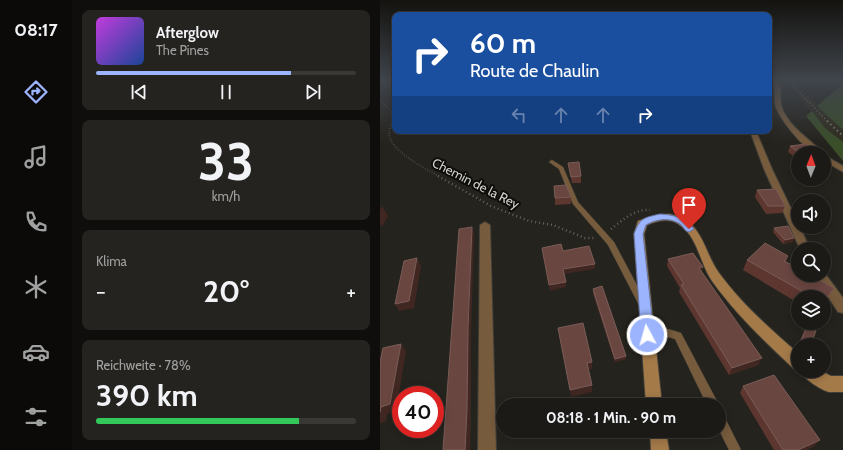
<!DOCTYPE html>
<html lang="de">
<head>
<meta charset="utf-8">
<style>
	:root { --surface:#1c1a16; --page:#25231f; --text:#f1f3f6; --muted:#a0a1a1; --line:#3a3835; --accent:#9cb4fd }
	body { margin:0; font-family:Cabin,sans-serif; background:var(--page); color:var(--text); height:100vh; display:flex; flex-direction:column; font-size:15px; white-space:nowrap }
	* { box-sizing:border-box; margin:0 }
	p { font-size:13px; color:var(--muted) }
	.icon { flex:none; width:22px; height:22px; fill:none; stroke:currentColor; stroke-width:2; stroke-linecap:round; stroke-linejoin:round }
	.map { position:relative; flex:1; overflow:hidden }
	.drawer { display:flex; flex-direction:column; gap:10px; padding:10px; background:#0f0e0c; width:308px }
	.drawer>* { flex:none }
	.guide { position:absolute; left:12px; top:12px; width:380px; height:122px; border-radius:8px; box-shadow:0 2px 10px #0003,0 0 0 1px var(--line); background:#1a4fa0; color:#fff; overflow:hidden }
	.needle { width:26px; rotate:1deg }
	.tools { position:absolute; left:411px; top:146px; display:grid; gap:8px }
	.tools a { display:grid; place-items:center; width:40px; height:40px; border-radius:50%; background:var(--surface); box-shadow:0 2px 10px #0003,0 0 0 1px var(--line); font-size:20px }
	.speed { position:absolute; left:12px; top:386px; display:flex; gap:8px; font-size:20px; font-weight:700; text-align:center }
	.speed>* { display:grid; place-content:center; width:52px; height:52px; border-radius:50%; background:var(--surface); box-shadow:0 2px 10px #0003,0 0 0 1px var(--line); line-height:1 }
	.speed .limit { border:6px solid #d22; background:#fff; color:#111 }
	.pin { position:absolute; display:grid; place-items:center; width:34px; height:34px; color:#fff; margin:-41px -17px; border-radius:50% 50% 50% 0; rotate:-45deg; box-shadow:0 0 4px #0007 }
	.pin .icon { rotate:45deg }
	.me { position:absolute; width:44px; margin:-22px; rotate:354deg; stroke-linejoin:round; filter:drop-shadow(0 0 3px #0008) }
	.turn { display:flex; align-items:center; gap:14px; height:84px; padding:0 12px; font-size:18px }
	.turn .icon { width:52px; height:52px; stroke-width:2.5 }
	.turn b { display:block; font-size:28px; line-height:34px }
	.lanes { display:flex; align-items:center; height:38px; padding:0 12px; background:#0003; justify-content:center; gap:20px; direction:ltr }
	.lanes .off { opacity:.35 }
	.big { font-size:30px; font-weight:700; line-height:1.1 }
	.drawer .tile { flex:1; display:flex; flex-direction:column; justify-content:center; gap:6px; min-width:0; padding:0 14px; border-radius:8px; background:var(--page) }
	.drawer .dial { align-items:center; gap:0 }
	.dial b { font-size:52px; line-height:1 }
	.song { display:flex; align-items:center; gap:12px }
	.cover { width:48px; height:48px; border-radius:6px; background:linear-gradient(135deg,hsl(290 70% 55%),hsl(220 70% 35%)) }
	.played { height:4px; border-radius:2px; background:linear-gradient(90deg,var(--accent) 75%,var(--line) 75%) }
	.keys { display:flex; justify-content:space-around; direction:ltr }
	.heat { display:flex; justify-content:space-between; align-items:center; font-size:22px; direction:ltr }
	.charge { height:6px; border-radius:3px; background:linear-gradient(90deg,#34c759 78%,var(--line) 0) }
	.trip { position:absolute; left:116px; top:398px; width:230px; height:40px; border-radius:20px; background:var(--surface); box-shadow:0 2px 10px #0003,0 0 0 1px var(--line); font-weight:700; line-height:40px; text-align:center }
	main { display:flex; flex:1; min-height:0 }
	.menu { display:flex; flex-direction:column; width:72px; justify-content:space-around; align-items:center; background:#0b0a09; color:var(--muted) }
	.menu .icon { width:28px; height:28px }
	.menu .selected { color:var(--accent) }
	.menu b { font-size:18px; color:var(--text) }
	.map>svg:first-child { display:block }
	.built { fill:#302c1f }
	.green { fill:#3a4e2a }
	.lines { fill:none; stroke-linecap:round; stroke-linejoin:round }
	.lane-casing { stroke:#413f39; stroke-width:1 }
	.street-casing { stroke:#413f39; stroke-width:2 }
	.secondary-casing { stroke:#413f39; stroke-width:2 }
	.path-far2 { stroke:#63615c; stroke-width:1.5; stroke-dasharray:0.5 1.5; stroke-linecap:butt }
	.path-far1 { stroke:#63615c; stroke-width:2; stroke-dasharray:0.5 2; stroke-linecap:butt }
	.path { stroke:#63615c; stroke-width:2.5; stroke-dasharray:1 3; stroke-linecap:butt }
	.lane { fill:#765b3d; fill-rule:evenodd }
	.street { fill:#765b3d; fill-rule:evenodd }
	.secondary { fill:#a47a49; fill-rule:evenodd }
	.rail-far1 { stroke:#787671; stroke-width:1.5; stroke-dasharray:1 2.5; stroke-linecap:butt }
	.rail { stroke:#787671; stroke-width:2; stroke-dasharray:1.5 3; stroke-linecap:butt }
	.wall { fill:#5d3630 }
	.shaded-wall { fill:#412721 }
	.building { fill:#6a4641; stroke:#7a5c57 }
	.route { fill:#9cb4fd; stroke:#6575a4 }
	.labels { text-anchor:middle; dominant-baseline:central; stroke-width:4; stroke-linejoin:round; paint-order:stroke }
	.street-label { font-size:13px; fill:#d3d1cd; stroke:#0d0d0a }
</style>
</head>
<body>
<main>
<nav class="menu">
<b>08:17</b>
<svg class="icon selected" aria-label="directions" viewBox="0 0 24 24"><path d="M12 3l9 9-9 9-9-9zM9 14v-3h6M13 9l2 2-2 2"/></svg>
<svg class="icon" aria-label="music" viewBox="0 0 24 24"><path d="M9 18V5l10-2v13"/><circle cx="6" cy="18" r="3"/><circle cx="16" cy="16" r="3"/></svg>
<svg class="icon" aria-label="phone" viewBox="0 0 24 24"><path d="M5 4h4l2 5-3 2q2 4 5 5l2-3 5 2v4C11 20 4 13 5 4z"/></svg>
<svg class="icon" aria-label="climate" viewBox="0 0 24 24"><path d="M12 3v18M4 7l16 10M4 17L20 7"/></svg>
<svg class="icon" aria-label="car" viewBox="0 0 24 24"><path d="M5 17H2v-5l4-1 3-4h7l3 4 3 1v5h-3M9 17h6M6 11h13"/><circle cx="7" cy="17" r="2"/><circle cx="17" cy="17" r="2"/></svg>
<svg class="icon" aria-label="filters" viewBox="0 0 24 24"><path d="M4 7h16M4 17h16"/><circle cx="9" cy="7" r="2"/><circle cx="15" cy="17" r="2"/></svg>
</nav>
<section class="drawer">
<div class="tile">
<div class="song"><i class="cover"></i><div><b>Afterglow</b><p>The Pines</p></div></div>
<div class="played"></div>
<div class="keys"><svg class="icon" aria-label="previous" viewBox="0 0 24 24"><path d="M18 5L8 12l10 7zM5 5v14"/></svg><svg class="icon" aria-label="pause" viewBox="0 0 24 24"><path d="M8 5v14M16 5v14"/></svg><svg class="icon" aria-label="next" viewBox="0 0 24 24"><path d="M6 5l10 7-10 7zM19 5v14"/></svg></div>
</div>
<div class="tile dial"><b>33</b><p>km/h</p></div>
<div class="tile"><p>Klima</p>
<div class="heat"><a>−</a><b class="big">20°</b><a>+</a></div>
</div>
<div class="tile"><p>Reichweite · 78%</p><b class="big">390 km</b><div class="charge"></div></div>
</section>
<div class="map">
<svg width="463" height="450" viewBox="0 0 463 450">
	<rect width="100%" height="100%" fill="#25231d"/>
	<polygon class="built" points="405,80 412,80 463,130 463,142 445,128"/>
	<g class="green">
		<polygon points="463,84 463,130 437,106"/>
		<polygon points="432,111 445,128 463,142 463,161 426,116"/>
	</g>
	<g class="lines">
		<defs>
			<g id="lane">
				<polygon points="172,160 183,167 198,202 234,242 267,304 266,307 263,308 260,307 228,245 193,204 179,169 169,162"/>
				<polygon points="288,329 301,333 339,405 327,405 295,339 288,337 267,339 264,338 262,335 264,332"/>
				<polygon points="339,412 343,414 361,450 349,450 339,430"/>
			</g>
			<g id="street">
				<path d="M393 80H397L399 83C402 91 399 100 402 108 410 128 429 138 443 153 440 153 436 154 434 152 422 147 400 119 396 107 393 98 397 88 393 80Z"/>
				<polygon points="370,131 376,131 392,169 418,223 418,227 420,227 430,249 420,249 384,169"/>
				<polygon points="444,155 463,166 463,172 444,161"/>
				<polygon points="105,222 110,225 116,450 98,450 100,225"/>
				<polygon points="444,272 463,298 463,313 458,312 434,275 444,275"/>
			</g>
			<g id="secondary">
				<path d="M288 214C297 215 306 218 312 225 325 239 328 258 339 273 361 303 390 329 418 353V370L413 368C384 341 355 313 332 281 320 264 318 238 301 226 291 217 278 220 267 225L264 234 282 405H266L254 234 258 221 277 215Z"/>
				<path d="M420 371H441L451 376H463V392C459 392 454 392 449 392 441 390 423 378 420 371Z"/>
				<polygon points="270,431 286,431 289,450 271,450"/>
			</g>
		</defs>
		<use href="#lane" class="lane-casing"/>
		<use href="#street" class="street-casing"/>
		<use href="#secondary" class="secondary-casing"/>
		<path class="path-far2" d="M0 100C7 108 14 111 12 122"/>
		<path class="path-far1" d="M12 121C11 125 9 130 9 134 10 151 46 169 60 177"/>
		<g class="path">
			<polyline points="58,176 111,206 149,221 173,225 205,238 215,238"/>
			<path d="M231 229C243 220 254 209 270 210"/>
		</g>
		<use href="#lane" class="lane"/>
		<use href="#street" class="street"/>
		<use href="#secondary" class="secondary"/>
		<polyline class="rail-far1" points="408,80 448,122"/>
		<polyline class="rail" points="447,121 463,136"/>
	</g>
	<g class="wall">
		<polygon points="410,146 438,153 418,153 418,160 408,152"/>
		<polygon points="188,163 201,176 201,183 192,183 189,169"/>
		<polygon points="377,190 405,206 402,213 386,214 375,197"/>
		<polygon points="191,197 191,204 175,205 175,198"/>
		<polygon points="394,228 413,242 403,244 393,232"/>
		<polygon points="408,256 406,262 454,288 447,298 444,297 418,297 418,303 363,270 367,260"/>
		<polygon points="288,259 322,272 378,365 349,375 299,292 300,288 287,266"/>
		<polygon points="213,289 246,356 246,359 235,362 213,293"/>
		<polygon points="427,326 431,345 418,345 425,330"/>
		<polygon points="363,386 434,446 426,450 394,450 360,393"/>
	</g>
	<g class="shaded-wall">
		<polygon points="2,206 8,216 2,227 0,224 0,210"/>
		<polygon points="92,227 94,234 91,336 91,417 90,450 85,450 88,328"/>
		<polygon points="414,238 413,242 403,244 405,240"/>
		<polygon points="37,258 41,266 34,308 19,311 15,304"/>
		<polygon points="215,264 215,269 184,274 183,269"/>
		<polygon points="323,267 321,275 319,268"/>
		<polygon points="186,282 186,287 170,291 169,285"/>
		<polygon points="454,288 447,298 444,303 444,301"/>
		<polygon points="21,344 26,351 16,411 7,414 6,421 0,423 0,412 1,407"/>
		<polygon points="246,356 246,359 235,362 235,359"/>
		<polygon points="382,358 378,365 349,375 352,368"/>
		<polygon points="212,362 212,369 207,370 207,363"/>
		<polygon points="212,385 212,392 191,397 190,390"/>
		<polygon points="440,440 434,446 426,450 418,450"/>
	</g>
	<g class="building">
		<polygon points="426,144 438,153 419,153 410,146"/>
		<polygon points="199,162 201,176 191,177 188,163"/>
		<polygon points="186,185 191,197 175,198 174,186"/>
		<polygon points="396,189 405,206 388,206 377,190"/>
		<polygon points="408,226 414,238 405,240 394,228"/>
		<polygon points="92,227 88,328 87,410 85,450 63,450 79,229"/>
		<polygon points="385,243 408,256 404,261 418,268 418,275 430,275 454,288 444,301 444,297 432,297 367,260"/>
		<polygon points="181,244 183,251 209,246 215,264 183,269 186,282 169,285 162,248"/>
		<polygon points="313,253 323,267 319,268 382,358 352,368 301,285 304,284 288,259"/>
		<polygon points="37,258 29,301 15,304 24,261"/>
		<polygon points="222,286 246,356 235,359 213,289"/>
		<polygon points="203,323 212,362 207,363 212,385 190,390 178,328"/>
		<polygon points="427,326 436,331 431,344 428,345 419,345"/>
		<polygon points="21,344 10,404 1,407 0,412 0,362 3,348"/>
		<polygon points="394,375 440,440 418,450 403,450 363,386"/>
	</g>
	<linearGradient id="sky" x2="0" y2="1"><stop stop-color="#141310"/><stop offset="0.56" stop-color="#40454c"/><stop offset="1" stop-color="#40454c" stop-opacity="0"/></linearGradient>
	<rect width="463" height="143" fill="url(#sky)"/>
	<path class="route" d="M280 214C294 215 306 217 314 229L309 232C304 231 304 227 300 224 289 217 277 219 266 225L263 234 274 335 272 338 267 340 263 338 261 335 254 234C260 218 263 218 280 214Z"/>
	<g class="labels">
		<g class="street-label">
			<text transform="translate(96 183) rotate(27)">Chemin de la Rey</text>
		</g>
	</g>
</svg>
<div class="tools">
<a><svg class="needle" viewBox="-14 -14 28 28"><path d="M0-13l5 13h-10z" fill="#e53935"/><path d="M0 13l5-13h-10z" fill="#a0a1a1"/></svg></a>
<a><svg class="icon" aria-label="sound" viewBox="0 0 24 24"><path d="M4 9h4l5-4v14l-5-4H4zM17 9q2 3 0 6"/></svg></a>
<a><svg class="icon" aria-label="search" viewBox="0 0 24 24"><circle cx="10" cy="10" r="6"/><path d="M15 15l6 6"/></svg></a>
<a><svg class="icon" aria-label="layers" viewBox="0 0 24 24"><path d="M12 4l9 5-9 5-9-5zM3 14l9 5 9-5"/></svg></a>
<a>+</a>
</div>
<div class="speed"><div class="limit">40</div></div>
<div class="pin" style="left:309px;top:229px;background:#d93025"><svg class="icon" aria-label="arrive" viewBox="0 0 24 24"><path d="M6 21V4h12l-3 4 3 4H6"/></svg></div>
<svg class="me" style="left:267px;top:335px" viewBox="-20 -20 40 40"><circle r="17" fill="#9cb4fd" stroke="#fff" stroke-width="3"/><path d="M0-11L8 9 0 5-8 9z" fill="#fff"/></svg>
<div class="trip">08:18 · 1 Min. · 90 m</div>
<div class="guide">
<div class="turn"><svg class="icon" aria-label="right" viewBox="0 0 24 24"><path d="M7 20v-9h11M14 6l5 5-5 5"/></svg><div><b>60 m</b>Route de Chaulin</div></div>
<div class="lanes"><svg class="icon off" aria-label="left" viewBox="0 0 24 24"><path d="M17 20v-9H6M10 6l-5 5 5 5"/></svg><svg class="icon off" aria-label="ahead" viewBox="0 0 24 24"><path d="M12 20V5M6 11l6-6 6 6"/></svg><svg class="icon off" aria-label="ahead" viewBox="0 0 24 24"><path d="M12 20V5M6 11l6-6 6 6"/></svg><svg class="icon" aria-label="right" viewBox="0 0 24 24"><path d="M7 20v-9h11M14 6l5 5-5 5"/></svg></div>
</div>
</div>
</main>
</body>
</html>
